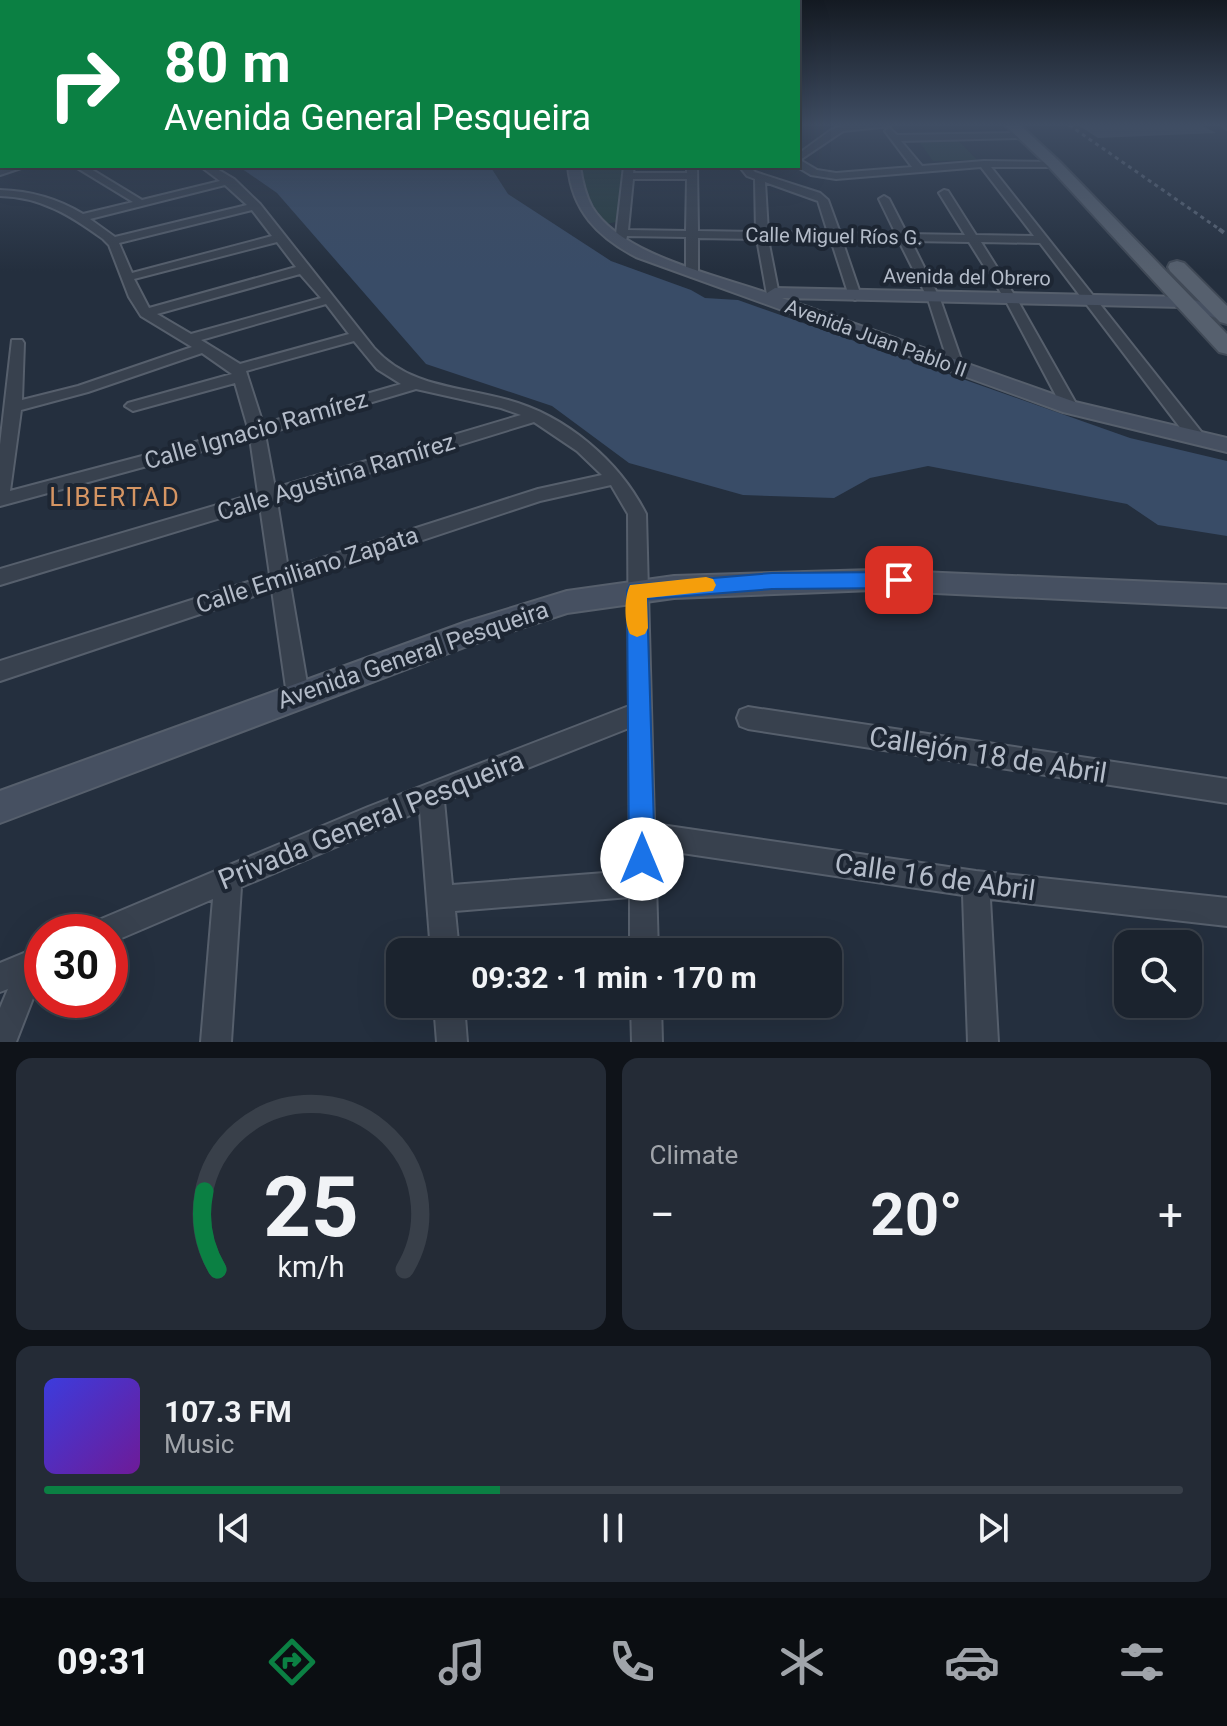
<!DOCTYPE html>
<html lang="en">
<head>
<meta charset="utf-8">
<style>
	:root { --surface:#1b232e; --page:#242b36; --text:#f1f3f6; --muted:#a0a4aa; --line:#39404a; --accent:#0b8043 }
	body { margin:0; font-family:Roboto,sans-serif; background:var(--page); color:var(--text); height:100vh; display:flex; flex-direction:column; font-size:30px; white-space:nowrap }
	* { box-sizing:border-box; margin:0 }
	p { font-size:26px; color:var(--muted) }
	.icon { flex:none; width:44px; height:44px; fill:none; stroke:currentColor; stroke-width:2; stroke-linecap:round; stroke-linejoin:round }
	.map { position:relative; height:1042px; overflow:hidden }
	.panel { display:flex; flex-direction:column; gap:16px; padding:16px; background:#0f1319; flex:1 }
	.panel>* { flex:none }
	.banner { position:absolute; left:0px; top:0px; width:800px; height:168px; box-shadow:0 8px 32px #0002,0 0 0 2px var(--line); background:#0b8043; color:#fff; overflow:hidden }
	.buttons { position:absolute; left:1114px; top:930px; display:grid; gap:16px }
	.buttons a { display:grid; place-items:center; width:88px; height:88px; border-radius:16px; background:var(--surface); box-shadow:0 8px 32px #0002,0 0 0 2px var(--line); font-size:40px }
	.speed { position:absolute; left:24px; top:914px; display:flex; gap:16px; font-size:40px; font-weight:700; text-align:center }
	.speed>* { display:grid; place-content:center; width:104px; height:104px; border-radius:50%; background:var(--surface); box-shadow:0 8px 32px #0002,0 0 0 2px var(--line); line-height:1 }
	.speed .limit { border:12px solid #d22; background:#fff; color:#111 }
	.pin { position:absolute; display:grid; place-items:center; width:68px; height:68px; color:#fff; margin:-34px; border-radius:16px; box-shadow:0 4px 12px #0006 }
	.me { position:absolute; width:88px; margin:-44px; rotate:0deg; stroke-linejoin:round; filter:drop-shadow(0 0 6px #0008) }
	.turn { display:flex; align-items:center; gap:28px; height:168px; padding:0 32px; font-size:36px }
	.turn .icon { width:104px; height:104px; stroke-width:2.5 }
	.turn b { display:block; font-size:56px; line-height:68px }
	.big { font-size:60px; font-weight:700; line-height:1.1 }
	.panel .tile { flex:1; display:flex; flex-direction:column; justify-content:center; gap:12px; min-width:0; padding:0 28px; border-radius:16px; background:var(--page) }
	.panel .dial { align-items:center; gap:0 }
	.dial svg { height:208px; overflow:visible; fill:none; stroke:var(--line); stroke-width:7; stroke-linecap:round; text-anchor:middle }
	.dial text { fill:var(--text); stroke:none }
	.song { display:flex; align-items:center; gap:24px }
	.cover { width:96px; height:96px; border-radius:12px; background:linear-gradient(135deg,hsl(240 70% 55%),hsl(280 70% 35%)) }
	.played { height:8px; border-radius:4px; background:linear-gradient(90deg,var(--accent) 40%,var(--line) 40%) }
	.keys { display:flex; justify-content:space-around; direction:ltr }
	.heat { display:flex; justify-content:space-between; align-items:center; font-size:44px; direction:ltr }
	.panel .tiles { flex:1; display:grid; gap:16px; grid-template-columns:1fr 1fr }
	.tile:last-child { grid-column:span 2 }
	.trip { position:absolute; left:386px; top:938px; width:456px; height:80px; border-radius:16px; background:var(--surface); box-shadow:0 8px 32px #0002,0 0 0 2px var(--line); font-weight:700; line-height:80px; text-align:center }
	.tabs { display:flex; height:128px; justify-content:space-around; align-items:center; background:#0b0e12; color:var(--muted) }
	.tabs .icon { width:56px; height:56px }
	.tabs .on { color:var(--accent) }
	.tabs b { font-size:36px; color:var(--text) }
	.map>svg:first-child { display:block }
	.green { fill:#263c3f }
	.water { fill:#394c67 }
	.building { fill:#455162 }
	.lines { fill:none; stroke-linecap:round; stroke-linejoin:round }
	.street-casing { stroke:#565f6c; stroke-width:4 }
	.secondary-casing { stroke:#565f6c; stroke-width:4 }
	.primary-casing { stroke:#414a57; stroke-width:4 }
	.street { fill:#38414e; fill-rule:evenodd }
	.secondary { fill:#465061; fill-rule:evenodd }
	.primary { fill:#56606e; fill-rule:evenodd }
	.rail-far1 { stroke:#5a6575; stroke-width:3; stroke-dasharray:4 4; stroke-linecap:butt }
	.rail { stroke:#5a6575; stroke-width:4; stroke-dasharray:6 6; stroke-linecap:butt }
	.route { fill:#1a73e8; stroke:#114b97; stroke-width:2 }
	.slow { fill:#f59e0b }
	.labels { text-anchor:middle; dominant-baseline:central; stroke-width:8; stroke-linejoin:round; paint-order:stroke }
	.far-street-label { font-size:20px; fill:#b4bcc9; stroke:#1d2633 }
	.street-label { font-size:24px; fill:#b4bcc9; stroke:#1d2633 }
	.neighbourhood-label { font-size:26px; letter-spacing:2px; fill:#d59563; stroke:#1d2633 }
	.near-street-label { font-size:28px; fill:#b4bcc9; stroke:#1d2633 }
</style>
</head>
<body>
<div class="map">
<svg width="1227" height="1042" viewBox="0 0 1227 1042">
	<rect width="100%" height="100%" fill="#242f3e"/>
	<g class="green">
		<polygon points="916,137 955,137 977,160 933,161"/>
		<polygon points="583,166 624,166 620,221 607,224 583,193"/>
	</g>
	<polygon class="water" points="238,166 490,166 508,194 611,261 691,290 705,298 738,300 1130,438 1227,461 1227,536 1158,525 1127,504 928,466 870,478 834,498 743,495 629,463 552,406 426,364 277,193"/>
	<polygon class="building" points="1078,125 1201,125 1216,133 1098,138"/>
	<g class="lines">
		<defs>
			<g id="street">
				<polygon points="0,125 2,125 0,130"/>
				<path d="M845 125 890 126 843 131 800 160 817 170 836 173 912 167 885 131 889 128 897 135 1026 133 1023 138 901 141 922 166 984 161 1057 162V166L1054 167H991L1203 434 1205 438 1203 442H1191L1040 243 981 242 1018 301 1078 407 1070 412 1062 407 1006 301 969 242 911 241 940 299 964 368 957 372 950 368 928 299 899 241 842 240 861 296 855 300 849 296 831 240 768 239 780 300 774 304 768 300 757 239 698 238V273L692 277 686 273V237L627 236 625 245 615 243 624 166H634L633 173H687V166H697L698 231 756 232 755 179 747 176 739 166H749L755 172 820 193 828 200 840 233 896 234 879 199 884 196 889 199 907 234 965 235 939 193 944 190 948 191 976 235 1034 236 981 167 836 179 811 175 796 166 798 154 831 130ZM633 179H687L686 231 628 230ZM765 182 818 201 828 233 768 232Z"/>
				<polygon points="1222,125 1227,125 1227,129"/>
				<polygon points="11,166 27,166 0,175 0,169"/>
				<path d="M74 166H86L142 200 220 181 200 166H212L234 179 260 204 374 348C410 388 459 386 508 400 567 416 620 462 646 514L654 824 976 871 1227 898V926L990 899 998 1042H968L963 895 655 849 658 952H630V897L455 911 459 952H431L420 811 241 887 231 1042H201L213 899 110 943V932H90L94 922 368 807 629 706 628 514 611 485 540 501 290 584 309 695 306 702 298 705 290 702 287 695 272 590 0 681V661L270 575 260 506 0 585V569L258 493 250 438 0 506V445L12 340H22L24 343 22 400 78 386 192 347 141 316 129 297 109 245 103 239C70 215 41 197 0 196V190C30 191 57 198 83 214L133 202ZM225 185 247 205 115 237 90 219ZM252 210 272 236 132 273 119 243ZM277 242 296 267 149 308 134 279ZM300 274 321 298 191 334 157 314ZM326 304 349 334 240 364 201 340ZM354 341 377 369 401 384 263 424 246 371ZM202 353 232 374 128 403 125 406 133 411 235 383 248 428 10 491 21 410 88 392ZM416 389 501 408 521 415 275 488 265 434ZM534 422 577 451 602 475 538 489 288 569 277 501ZM629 728 630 871 452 885 444 801Z"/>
				<polygon points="748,707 1227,779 1227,803 748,729 740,726 737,718 740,710"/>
				<polygon points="36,948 42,950 42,975 16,1042 0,1042 0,1008 8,989 0,992 0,963"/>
				<polygon points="434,1004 464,1004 467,1042 437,1042"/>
				<polygon points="631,1004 661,1004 662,1042 632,1042"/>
			</g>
			<g id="secondary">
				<path d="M568 166H580C582 180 585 194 592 207 621 255 716 275 767 293L775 288 1185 297 1227 311 1225 321 1183 307 782 298 1075 402 1227 438V452L1063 412 636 257C598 237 572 211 568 166Z"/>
				<polygon points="873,570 1227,585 1227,607 873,590 674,598 567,613 470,645 0,823 0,791 466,622 567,591 674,576"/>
			</g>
			<g id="primary">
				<polygon points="1005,125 1020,125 1059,161 1227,334 1227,354 1219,352 1049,167"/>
				<polygon points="1177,261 1184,263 1227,306 1227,324 1220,322 1170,271 1168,267 1170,263"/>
			</g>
		</defs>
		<use href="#street" class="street-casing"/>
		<use href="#secondary" class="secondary-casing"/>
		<use href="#primary" class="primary-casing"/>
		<use href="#street" class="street"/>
		<use href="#secondary" class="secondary"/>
		<use href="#primary" class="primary"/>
		<polyline class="rail-far1" points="1069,125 1222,231"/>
		<polyline class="rail" points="1219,229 1227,235"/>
	</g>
	<linearGradient id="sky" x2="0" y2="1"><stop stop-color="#141a22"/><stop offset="0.46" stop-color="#3f4d63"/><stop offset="1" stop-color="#3f4d63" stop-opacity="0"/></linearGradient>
	<rect width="1227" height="271" fill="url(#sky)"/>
	<polygon class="route" points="899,572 906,575 909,580 906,586 899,588 772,589 647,599 655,859 651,869 642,872 633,869 629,859 627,591 630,585 772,573"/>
	<path class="slow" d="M706 577 713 579 716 585 713 591 647 598 648 628 645 634 637 637 630 634C624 622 624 598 630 585Z"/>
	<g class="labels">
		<g class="far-street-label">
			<text transform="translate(834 236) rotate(1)">Calle Miguel Ríos G.</text>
			<text transform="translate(967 277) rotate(1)">Avenida del Obrero</text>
			<text transform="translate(876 338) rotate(20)">Avenida Juan Pablo II</text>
		</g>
		<g class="street-label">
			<text transform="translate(256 430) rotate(-16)">Calle Ignacio Ramírez</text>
			<text transform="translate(336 477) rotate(-17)">Calle Agustina Ramírez</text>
			<text transform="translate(307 570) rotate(-18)">Calle Emiliano Zapata</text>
			<text transform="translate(413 655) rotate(-19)">Avenida General Pesqueira</text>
		</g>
		<g class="neighbourhood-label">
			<text x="115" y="497">LIBERTAD</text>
		</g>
		<g class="near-street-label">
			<text transform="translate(988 755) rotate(9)">Callejón 18 de Abril</text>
			<text transform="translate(371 820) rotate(-22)">Privada General Pesqueira</text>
			<text transform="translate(935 877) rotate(8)">Calle 16 de Abril</text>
		</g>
	</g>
</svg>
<div class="buttons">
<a><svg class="icon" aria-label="search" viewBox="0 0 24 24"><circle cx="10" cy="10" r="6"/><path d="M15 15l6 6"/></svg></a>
</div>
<div class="speed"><div class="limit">30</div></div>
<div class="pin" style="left:899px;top:580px;background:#d93025"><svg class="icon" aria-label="arrive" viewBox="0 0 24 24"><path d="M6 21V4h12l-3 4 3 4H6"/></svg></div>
<svg class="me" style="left:642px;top:859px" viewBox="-20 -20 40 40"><circle r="19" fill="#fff"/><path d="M0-13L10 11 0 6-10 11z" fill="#1a73e8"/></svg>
<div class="trip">09:32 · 1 min · 170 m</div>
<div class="banner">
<div class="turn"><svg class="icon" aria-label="right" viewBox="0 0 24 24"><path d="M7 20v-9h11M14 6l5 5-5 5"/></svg><div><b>80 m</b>Avenida General Pesqueira</div></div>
</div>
</div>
<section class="panel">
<div class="tiles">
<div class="tile dial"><svg viewBox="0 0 100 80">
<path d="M14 69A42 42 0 1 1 86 69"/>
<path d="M14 69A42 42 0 0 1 9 39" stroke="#0b8043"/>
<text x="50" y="56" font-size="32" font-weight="700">25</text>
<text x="50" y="72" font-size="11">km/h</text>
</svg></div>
<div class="tile"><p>Climate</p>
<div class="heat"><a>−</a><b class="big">20°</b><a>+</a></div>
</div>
<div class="tile">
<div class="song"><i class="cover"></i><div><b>107.3 FM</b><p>Music</p></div></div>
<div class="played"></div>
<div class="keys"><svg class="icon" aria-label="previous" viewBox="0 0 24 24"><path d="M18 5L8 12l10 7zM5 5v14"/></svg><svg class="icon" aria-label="pause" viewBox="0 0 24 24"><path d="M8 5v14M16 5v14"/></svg><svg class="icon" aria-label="next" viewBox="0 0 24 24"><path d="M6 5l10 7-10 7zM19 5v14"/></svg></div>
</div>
</div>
</section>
<nav class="tabs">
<b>09:31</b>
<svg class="icon on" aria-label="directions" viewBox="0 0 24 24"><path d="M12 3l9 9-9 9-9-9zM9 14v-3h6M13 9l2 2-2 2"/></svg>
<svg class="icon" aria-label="music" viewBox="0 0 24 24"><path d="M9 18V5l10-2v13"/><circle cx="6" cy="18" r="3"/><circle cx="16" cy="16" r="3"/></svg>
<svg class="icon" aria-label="phone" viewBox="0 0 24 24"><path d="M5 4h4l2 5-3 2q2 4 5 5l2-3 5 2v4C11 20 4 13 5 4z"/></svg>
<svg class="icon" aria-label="climate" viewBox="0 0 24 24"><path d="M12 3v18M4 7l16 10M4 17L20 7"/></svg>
<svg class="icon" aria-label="car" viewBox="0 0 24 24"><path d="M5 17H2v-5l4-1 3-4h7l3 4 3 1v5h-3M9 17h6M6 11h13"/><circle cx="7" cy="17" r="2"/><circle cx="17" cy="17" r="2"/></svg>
<svg class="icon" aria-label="filters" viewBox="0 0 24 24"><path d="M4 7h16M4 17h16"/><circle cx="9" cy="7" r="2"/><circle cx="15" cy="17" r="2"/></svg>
</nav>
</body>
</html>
